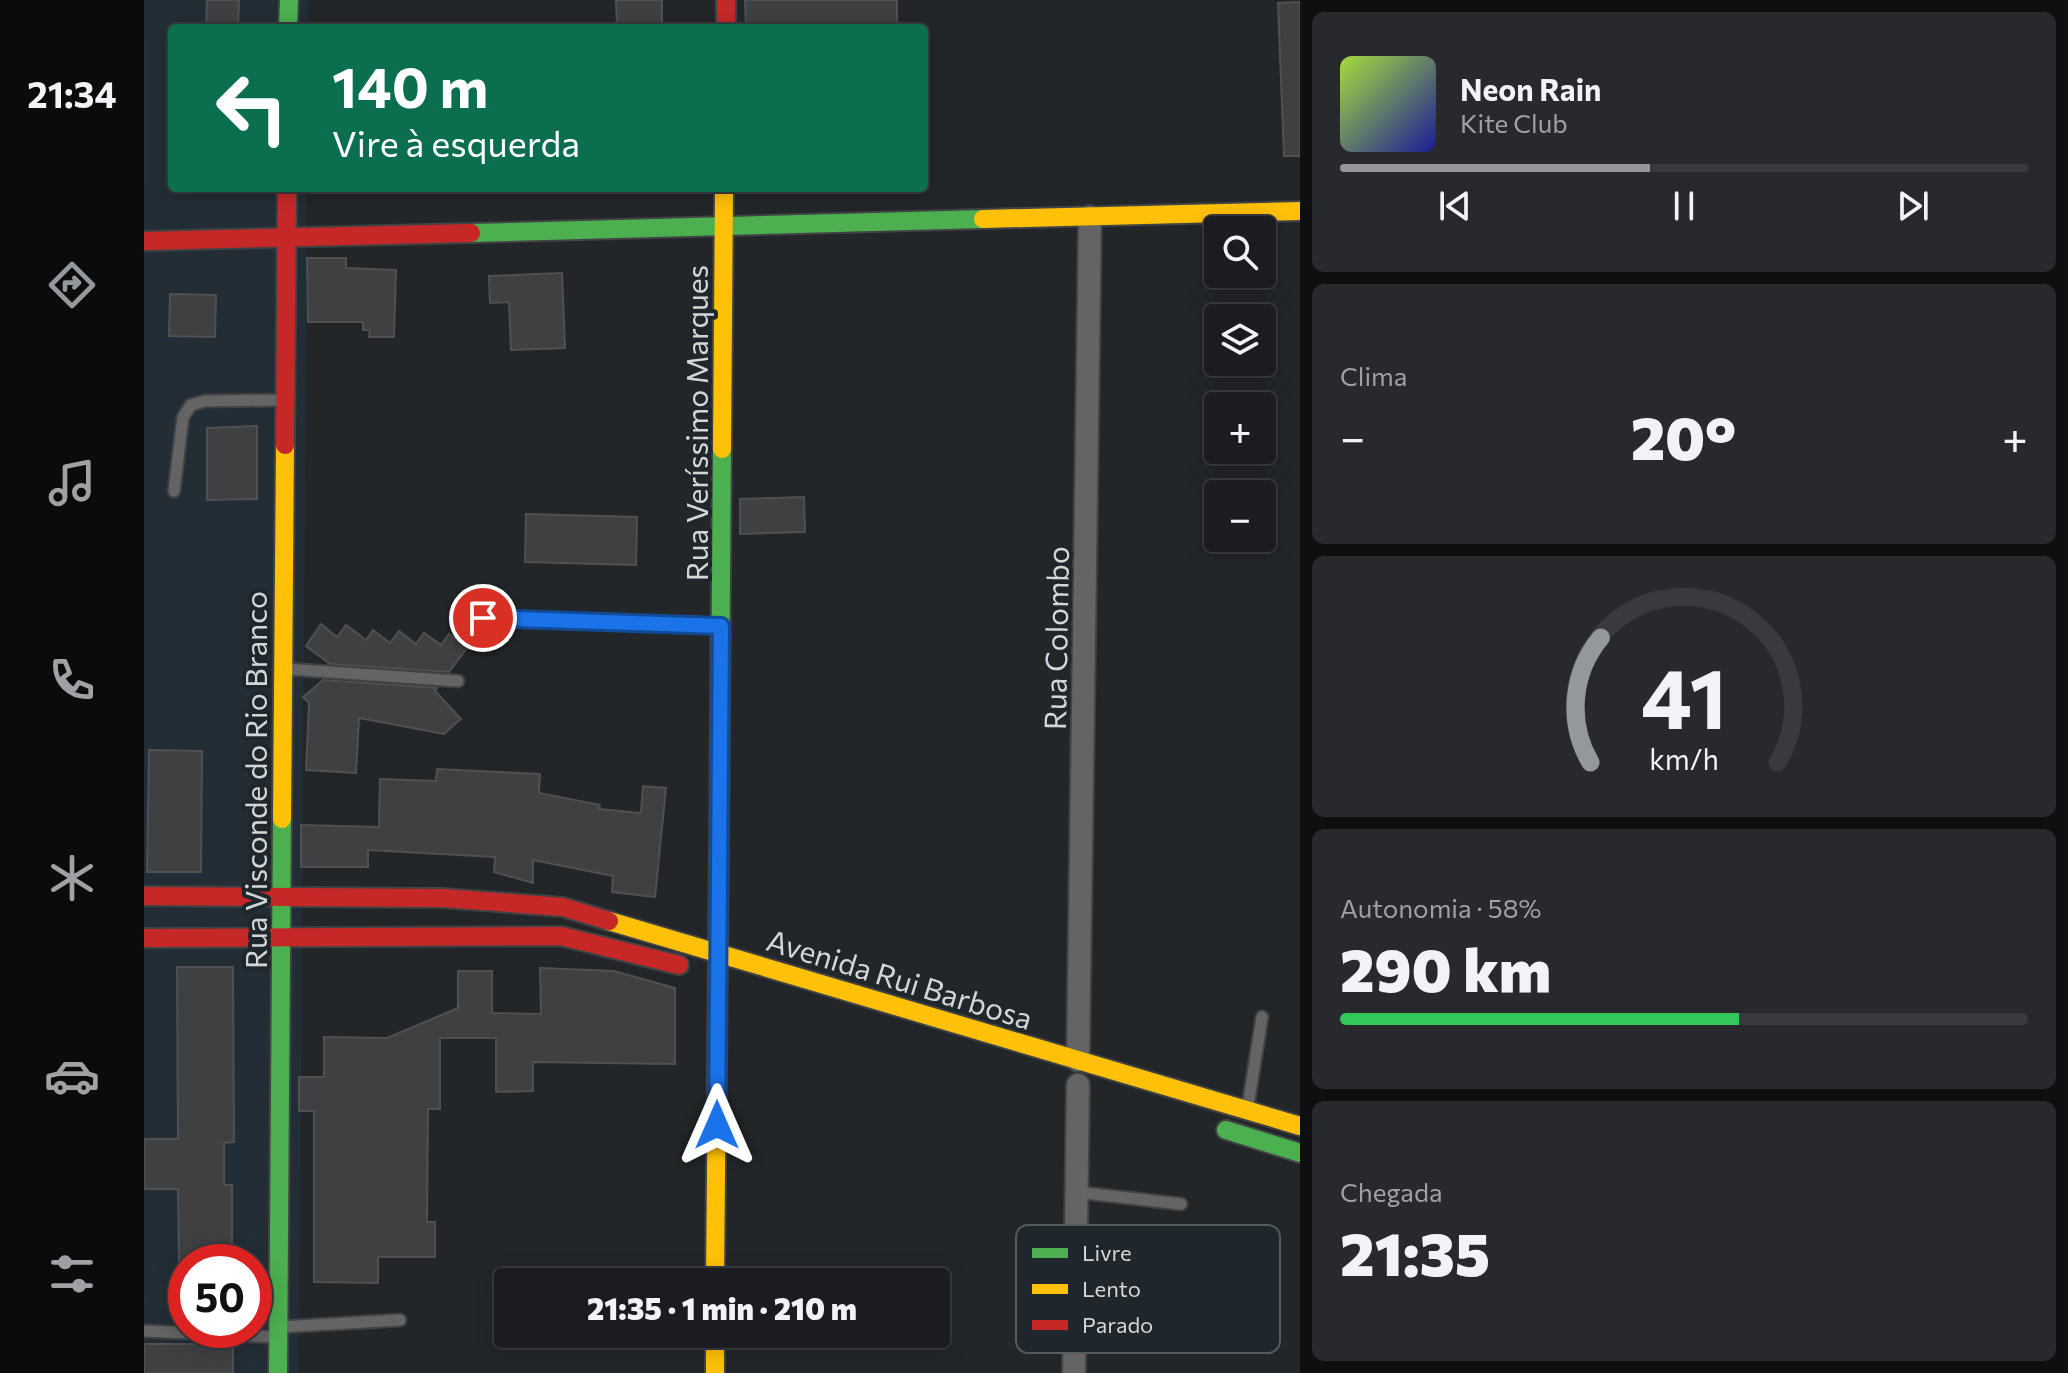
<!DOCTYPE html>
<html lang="pt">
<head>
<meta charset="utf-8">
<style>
	:root { --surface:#1a1c1f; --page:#27292c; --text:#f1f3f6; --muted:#9fa1a4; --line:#383a3d; --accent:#94989b }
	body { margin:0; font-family:Commissioner,sans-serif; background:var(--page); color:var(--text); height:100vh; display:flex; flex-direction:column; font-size:30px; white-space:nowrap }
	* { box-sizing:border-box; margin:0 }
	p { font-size:26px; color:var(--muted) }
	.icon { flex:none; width:44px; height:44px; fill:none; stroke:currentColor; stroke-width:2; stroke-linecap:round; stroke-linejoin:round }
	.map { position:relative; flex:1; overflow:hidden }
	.drawer { display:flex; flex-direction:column; gap:12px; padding:12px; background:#0e0f11; width:768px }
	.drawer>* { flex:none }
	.guide { position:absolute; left:24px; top:24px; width:760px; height:168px; border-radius:8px; box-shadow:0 4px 20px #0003,0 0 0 2px var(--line); background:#0b6e4f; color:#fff; overflow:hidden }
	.tools { position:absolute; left:1060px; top:216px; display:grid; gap:16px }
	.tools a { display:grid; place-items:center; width:72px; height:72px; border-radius:8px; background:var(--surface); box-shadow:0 4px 20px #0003,0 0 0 2px var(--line); font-size:40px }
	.speed { position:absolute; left:24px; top:1244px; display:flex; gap:16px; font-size:40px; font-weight:700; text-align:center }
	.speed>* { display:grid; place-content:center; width:104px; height:104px; border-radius:50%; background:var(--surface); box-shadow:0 4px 20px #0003,0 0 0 2px var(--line); line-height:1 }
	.speed .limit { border:12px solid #d22; background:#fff; color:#111 }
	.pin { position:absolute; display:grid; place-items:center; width:68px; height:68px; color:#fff; margin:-34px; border:4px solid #fff; border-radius:50%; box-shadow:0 2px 8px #0007 }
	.me { position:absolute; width:88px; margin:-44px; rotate:0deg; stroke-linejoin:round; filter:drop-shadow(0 0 6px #0008) }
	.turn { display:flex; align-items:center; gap:28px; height:168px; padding:0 32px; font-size:36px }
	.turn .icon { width:104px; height:104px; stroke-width:2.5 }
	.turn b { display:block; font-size:56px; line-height:68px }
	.big { font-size:60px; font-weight:800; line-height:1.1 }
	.drawer .card { flex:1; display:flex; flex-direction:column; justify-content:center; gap:12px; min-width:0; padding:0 28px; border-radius:12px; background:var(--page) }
	.drawer .dial { align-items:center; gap:0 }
	.dial svg { height:208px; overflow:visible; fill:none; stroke:var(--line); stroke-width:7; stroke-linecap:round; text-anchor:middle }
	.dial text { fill:var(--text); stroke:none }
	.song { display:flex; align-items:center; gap:24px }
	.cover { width:96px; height:96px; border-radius:12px; background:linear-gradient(135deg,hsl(80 70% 55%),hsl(240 70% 35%)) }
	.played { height:8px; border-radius:4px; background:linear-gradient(90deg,var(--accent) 45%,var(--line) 45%) }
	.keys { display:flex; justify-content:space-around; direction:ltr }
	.heat { display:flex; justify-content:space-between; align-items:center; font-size:44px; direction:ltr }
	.charge { height:12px; border-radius:6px; background:linear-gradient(90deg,#34c759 58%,var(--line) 0) }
	.trip { position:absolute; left:350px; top:1268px; width:456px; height:80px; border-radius:8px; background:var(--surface); box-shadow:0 4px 20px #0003,0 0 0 2px var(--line); font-weight:800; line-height:80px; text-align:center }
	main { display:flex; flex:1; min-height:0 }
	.tabs { display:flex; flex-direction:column; width:144px; justify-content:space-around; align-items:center; background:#0a0b0c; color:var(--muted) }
	.tabs .icon { width:56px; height:56px }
	.tabs .current { color:var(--accent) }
	.tabs b { font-size:36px; color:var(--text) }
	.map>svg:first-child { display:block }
	.built { fill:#232d36; fill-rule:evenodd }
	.building { fill:#3e4042; stroke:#505053; stroke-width:2 }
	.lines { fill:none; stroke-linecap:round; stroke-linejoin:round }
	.lane-casing { stroke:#404244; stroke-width:15 }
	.street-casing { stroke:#404244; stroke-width:26 }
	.fast-casing { stroke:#404244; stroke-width:22 }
	.slow-casing { stroke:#404244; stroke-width:22 }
	.jam-casing { stroke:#404244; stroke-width:22 }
	.lane { stroke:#646464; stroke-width:11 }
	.street { stroke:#646464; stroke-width:22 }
	.fast { stroke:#4caf50; stroke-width:18 }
	.slow { stroke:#ffc107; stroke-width:18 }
	.jam { stroke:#c62828; stroke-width:18 }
	.route-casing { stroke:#114b97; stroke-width:20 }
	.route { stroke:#1a73e8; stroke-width:14 }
	.labels { text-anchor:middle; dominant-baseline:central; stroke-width:8; stroke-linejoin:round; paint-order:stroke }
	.street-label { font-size:30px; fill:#d1d6d9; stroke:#20272c }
	.key { fill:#20272c; stroke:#555c60; stroke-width:2 }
	.key-label { font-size:22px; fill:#d1d6d9 }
</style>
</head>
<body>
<main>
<nav class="tabs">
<b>21:34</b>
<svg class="icon current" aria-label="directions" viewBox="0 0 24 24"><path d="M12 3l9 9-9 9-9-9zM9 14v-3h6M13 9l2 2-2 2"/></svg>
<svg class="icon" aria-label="music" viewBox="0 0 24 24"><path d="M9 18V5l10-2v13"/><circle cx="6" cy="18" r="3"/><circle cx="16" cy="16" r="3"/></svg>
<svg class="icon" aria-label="phone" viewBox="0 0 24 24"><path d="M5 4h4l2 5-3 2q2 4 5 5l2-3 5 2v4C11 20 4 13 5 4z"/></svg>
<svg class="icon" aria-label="climate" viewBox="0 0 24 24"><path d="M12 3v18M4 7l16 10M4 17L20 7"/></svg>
<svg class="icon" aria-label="car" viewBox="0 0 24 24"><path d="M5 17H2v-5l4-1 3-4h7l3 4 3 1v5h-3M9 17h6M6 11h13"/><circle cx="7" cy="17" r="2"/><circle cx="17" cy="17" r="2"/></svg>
<svg class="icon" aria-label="filters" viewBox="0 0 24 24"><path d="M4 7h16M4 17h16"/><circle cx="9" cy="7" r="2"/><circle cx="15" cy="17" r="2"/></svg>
</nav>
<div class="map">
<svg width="1156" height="1373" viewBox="0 0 1156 1373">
	<rect width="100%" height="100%" fill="#232629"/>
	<path class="built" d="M0 0H164V28H28V188H163L155 1373H0ZM42 1262H110V1330H42Z"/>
	<g class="building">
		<polygon points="63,0 95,0 94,28 62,28"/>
		<polygon points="472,0 518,0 518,28 473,28"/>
		<polygon points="601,0 753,0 753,28 602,28"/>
		<polygon points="1156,2 1156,156 1140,156 1134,3"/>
		<polygon points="163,258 202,258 202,268 252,270 250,337 225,337 226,330 219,330 219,322 164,322"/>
		<polygon points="418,273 421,348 367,350 365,302 346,303 345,276"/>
		<polygon points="26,294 72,295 71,337 25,336"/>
		<polygon points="113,426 113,499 63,500 63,428"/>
		<polygon points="660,497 661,532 596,534 596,499"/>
		<polygon points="382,514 493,517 492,565 381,562"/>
		<polygon points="177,624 193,637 202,625 222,640 229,630 246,643 255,631 272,644 280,633 297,645 305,634 323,648 305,672 186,664 162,646"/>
		<polygon points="179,680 293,688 291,691 317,719 300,734 215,718 212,773 162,770 165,703 159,697"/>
		<polygon points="5,750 58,751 57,872 3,872"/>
		<polygon points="293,769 396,774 395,793 456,805 455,809 497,813 499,786 522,788 511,897 468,892 469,876 389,860 389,883 350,872 351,857 224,850 224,867 157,867 157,825 235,827 236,779 292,781"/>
		<polygon points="33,967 89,967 90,1142 80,1143 80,1185 88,1185 88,1262 35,1262 34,1189 0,1189 0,1139 34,1139"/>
		<polygon points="396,968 470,971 531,988 531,1064 389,1062 389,1091 352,1092 352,1038 296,1038 296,1109 284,1109 283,1222 291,1222 291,1257 234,1257 234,1283 170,1282 170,1111 155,1111 155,1077 180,1077 180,1037 243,1038 314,1008 314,971 348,971 348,1013 397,1014"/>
		<rect x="0" y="1344" width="89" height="29"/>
	</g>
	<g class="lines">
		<defs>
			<g id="lane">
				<polyline points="30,491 39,417 47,405 61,401 141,400"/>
				<polyline points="339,618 575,626"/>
				<polyline points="143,669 314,681"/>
				<polyline points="1104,1106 1118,1017"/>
				<polyline points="932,1192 1037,1204"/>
				<polyline points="136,1327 256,1320"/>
				<polyline points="0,1331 131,1337"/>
			</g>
			<g id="street">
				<polyline points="934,1060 946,217"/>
				<polyline points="930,1373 934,1085"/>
			</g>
			<g id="fast">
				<polyline points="144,28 145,0"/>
				<polyline points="327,233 839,219"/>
				<polyline points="575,846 578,449"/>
				<polyline points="1082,1130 1156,1153"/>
				<polyline points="134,1373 138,819"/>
			</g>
			<g id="slow">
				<polyline points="839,219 1156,211"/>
				<polyline points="578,449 580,188"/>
				<polyline points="138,819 141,445"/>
				<polyline points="465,921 1156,1126"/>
				<polyline points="571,1282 575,846"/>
				<polyline points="571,1334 571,1373"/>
			</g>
			<g id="jam">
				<polyline points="582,0 582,28"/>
				<polyline points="0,241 327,233"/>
				<polyline points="141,445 143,188"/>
				<polyline points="0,896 299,898 419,907 465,921"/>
				<polyline points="0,938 417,936 535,965"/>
			</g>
		</defs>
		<use href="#lane" class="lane-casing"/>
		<use href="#street" class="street-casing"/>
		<use href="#fast" class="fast-casing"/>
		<use href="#slow" class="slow-casing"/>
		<use href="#jam" class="jam-casing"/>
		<use href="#lane" class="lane"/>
		<use href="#street" class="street"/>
		<use href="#fast" class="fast"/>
		<use href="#slow" class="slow"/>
		<use href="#jam" class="jam"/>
	</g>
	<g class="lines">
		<defs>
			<polyline id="route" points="339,618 577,626 573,1125"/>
		</defs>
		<use href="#route" class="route-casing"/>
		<use href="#route" class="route"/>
	</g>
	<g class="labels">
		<g class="street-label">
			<text transform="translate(551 423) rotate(-90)">Rua Veríssimo Marques</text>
			<text transform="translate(911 638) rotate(-89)">Rua Colombo</text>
			<text transform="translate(110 780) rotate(-90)">Rua Visconde do Rio Branco</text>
			<text transform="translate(756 978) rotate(17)">Avenida Rui Barbosa</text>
		</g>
	</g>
	<rect x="872" y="1225" width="264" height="128" rx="12" class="key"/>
	<rect x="888" y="1248" width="36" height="10" fill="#4caf50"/>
	<rect x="888" y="1284" width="36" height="10" fill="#ffc107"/>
	<rect x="888" y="1320" width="36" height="10" fill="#c62828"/>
	<g class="key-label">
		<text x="938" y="1261">Livre</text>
		<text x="938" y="1297">Lento</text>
		<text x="938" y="1333">Parado</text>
	</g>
</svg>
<div class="tools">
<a><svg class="icon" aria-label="search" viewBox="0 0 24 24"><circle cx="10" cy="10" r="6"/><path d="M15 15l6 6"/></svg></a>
<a><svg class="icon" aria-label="layers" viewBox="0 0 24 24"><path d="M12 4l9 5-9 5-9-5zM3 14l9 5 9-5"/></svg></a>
<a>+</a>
<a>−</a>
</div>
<div class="speed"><div class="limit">50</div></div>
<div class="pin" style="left:339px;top:618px;background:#d93025"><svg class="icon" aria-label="arrive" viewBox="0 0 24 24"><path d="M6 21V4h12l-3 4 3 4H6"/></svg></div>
<svg class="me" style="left:573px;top:1125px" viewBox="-20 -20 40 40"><path d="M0-17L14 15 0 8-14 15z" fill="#1a73e8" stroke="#fff" stroke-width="4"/></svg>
<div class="trip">21:35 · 1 min · 210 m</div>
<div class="guide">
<div class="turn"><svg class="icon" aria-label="left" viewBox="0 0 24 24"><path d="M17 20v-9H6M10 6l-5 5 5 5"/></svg><div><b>140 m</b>Vire à esquerda</div></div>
</div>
</div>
<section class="drawer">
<div class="card">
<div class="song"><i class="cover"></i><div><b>Neon Rain</b><p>Kite Club</p></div></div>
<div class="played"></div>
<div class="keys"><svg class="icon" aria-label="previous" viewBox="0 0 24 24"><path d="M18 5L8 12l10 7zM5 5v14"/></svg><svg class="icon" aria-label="pause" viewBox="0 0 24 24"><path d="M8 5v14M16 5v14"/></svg><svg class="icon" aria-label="next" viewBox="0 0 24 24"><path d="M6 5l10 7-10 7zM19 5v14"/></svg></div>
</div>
<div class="card"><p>Clima</p>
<div class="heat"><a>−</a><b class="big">20°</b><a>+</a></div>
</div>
<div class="card dial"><svg viewBox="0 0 100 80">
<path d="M14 69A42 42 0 1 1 86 69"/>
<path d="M14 69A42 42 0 0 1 18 21" stroke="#94989b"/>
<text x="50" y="56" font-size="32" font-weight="700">41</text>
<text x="50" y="72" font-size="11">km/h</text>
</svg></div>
<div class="card"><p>Autonomia · 58%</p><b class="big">290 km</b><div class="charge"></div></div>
<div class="card"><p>Chegada</p><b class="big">21:35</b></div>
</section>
</main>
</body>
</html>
